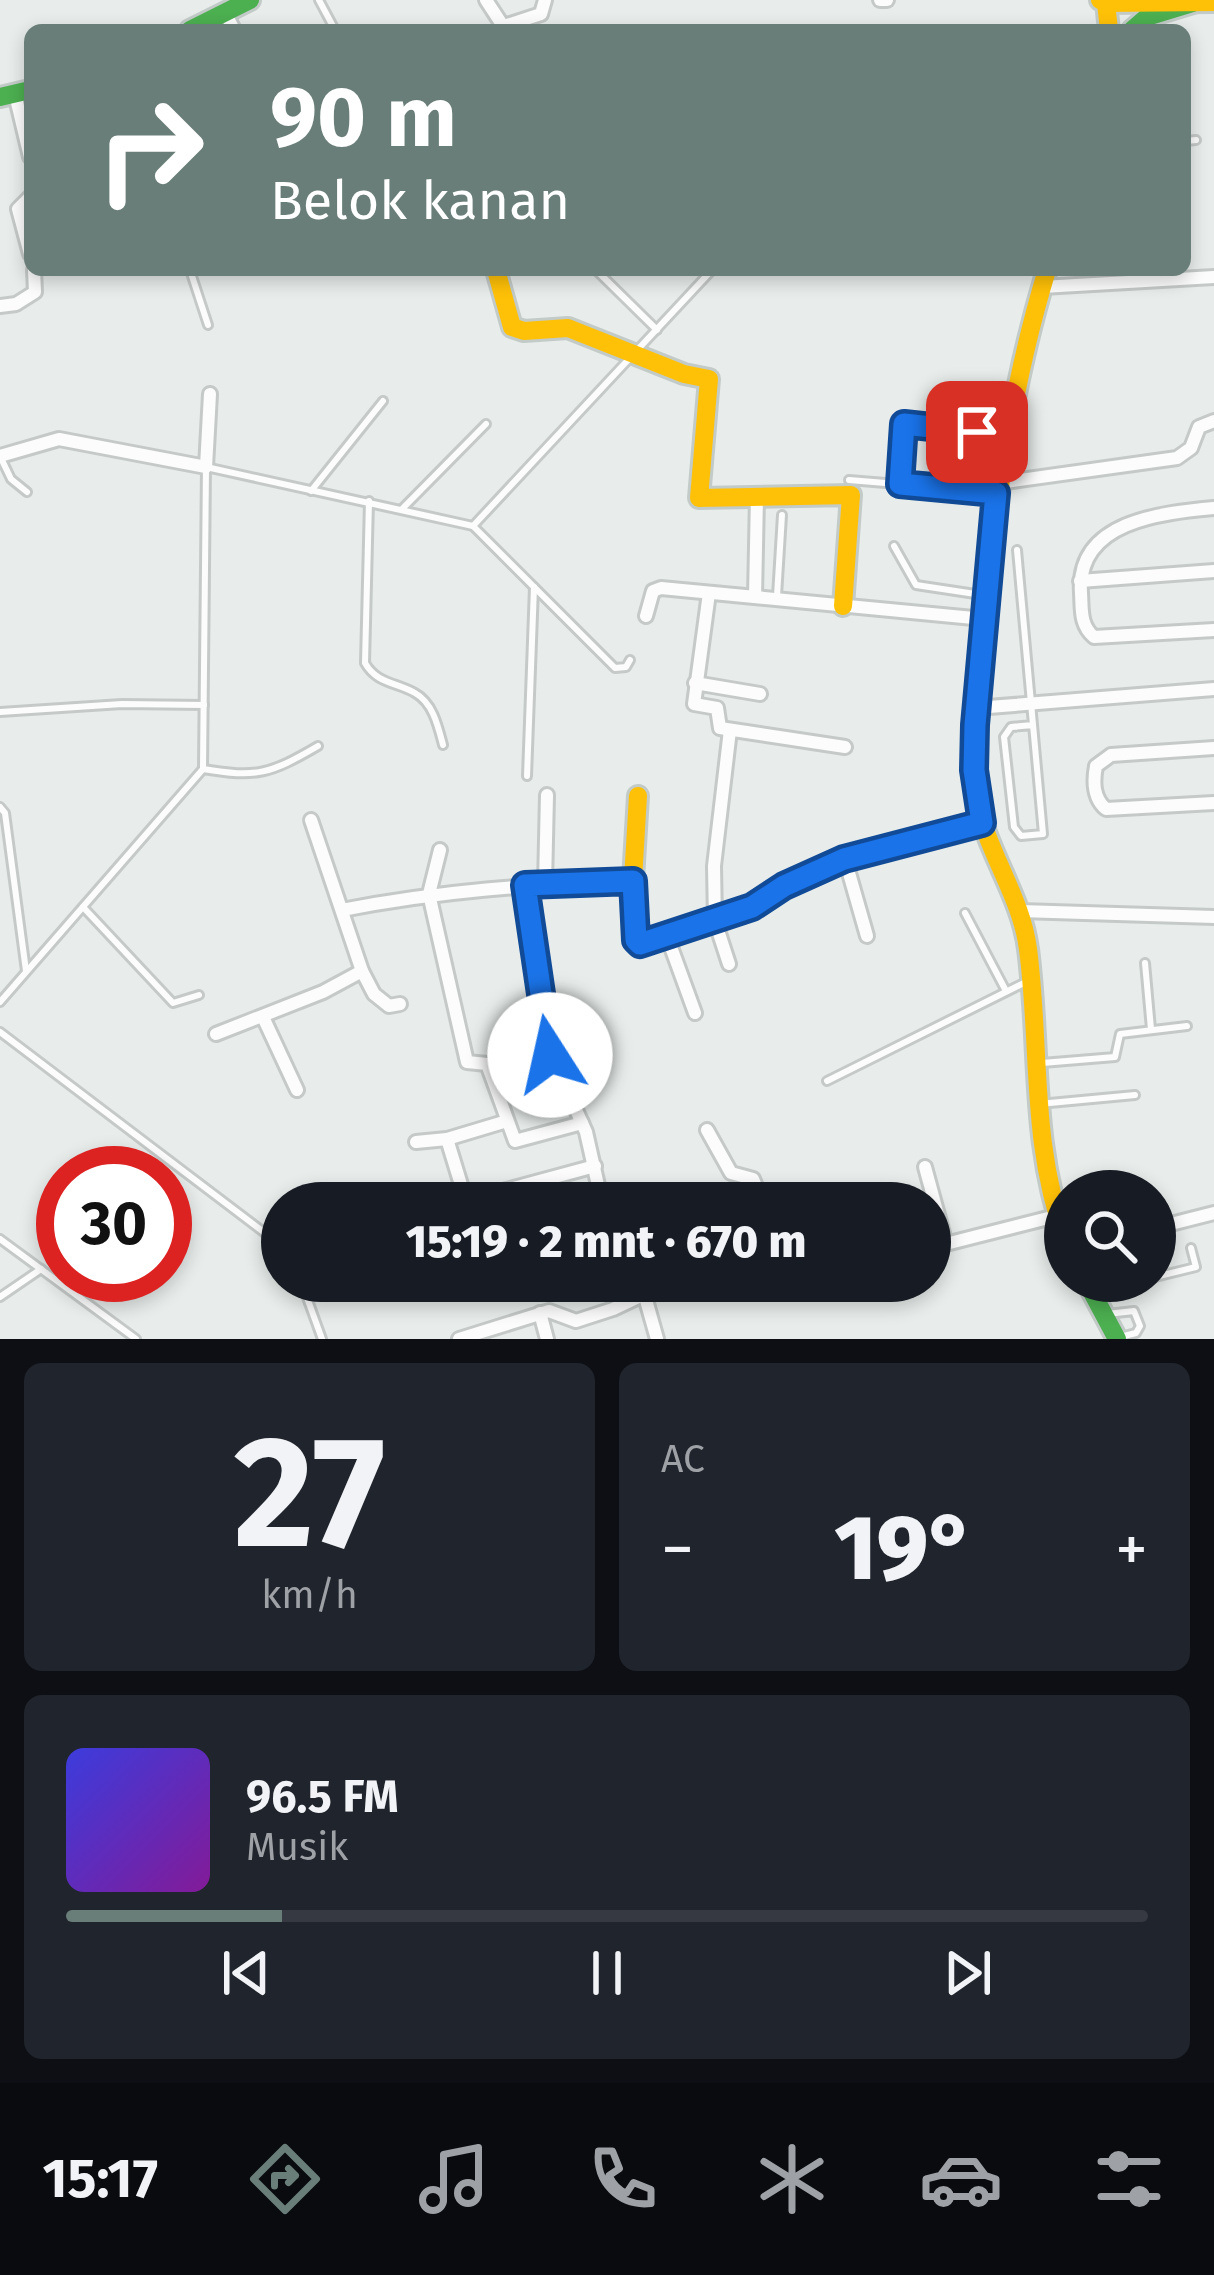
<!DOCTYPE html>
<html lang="id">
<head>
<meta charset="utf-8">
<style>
	:root { --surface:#171b24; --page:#20242c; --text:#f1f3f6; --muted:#9ea1a6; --line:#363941; --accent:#697e78 }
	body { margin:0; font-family:"Fira Sans",sans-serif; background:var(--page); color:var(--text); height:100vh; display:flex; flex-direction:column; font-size:45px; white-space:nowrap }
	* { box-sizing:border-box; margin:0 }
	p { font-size:39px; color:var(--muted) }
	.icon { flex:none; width:66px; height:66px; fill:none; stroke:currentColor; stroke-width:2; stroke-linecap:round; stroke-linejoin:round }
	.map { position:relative; height:1339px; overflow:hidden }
	.panel { display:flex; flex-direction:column; gap:24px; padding:24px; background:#0d0f14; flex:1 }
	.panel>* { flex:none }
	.hud { position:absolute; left:24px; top:24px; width:1167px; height:252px; border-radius:18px; box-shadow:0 6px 18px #0003; background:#697e78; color:#fff; overflow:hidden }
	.buttons { position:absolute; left:1044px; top:1170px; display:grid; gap:24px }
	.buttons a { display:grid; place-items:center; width:132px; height:132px; border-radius:50%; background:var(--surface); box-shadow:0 6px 18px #0003; font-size:60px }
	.speed { position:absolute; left:36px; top:1146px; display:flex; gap:24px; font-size:60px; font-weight:700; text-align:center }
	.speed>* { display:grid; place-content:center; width:156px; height:156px; border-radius:50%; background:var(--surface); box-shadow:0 6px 18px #0003; line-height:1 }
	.speed .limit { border:18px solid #d22; background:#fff; color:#111 }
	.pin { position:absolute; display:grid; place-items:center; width:102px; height:102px; color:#fff; margin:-51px; border-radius:24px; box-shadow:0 6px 18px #0006 }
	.me { position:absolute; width:132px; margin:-66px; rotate:350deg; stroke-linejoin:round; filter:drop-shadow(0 0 9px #0008) }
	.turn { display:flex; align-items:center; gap:42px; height:252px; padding:0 48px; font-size:54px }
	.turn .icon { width:156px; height:156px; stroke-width:2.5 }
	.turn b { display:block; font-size:84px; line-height:102px }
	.big { font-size:90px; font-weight:800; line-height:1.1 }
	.panel .tile { flex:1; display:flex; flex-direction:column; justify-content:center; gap:18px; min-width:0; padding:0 42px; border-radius:18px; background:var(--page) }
	.panel .dial { align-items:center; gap:0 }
	.dial b { font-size:156px; line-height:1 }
	.song { display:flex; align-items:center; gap:36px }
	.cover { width:144px; height:144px; border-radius:18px; background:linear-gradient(135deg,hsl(240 70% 55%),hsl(290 70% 35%)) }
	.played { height:12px; border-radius:6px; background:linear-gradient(90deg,var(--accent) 20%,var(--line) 20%) }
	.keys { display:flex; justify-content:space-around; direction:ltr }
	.heat { display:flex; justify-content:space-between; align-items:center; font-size:66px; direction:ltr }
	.panel .tiles { flex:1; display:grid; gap:24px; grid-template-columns:1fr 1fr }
	.tile:last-child { grid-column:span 2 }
	.trip { position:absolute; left:261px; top:1182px; width:690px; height:120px; border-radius:60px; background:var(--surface); box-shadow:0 6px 18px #0003; font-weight:800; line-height:120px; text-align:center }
	.tab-bar { display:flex; height:192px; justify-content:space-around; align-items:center; background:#090b0e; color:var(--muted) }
	.tab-bar .icon { width:84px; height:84px }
	.tab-bar .selected { color:var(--accent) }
	.tab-bar b { font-size:54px; color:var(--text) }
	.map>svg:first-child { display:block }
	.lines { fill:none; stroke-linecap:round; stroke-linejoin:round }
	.lane-casing { stroke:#c5cac8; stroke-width:12 }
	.street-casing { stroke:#c5cac8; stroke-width:18 }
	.fast-casing { stroke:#c3cbc8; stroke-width:24 }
	.slow-casing { stroke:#c3cbc8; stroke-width:24 }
	.lane { stroke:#fcfcfc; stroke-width:6 }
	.street { stroke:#fcfcfc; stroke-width:12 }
	.fast { stroke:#4caf50; stroke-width:18 }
	.slow { stroke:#ffc107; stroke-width:18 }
	.route-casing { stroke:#114b97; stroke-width:30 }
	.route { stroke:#1a73e8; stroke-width:21 }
</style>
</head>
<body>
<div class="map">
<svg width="1214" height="1339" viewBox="0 0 1214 1339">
	<rect width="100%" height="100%" fill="#e8edeb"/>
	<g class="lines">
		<defs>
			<g id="lane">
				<polyline points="319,0 335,30"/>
				<polyline points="1185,141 1196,140"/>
				<polyline points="190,270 208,325"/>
				<polyline points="596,270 657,330"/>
				<polyline points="1,458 11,479 27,492"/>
				<polyline points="849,480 995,492"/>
				<polyline points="900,485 904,424 977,432"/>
				<polyline points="311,491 383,401"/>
				<path d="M369 501 365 663C377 684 396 682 415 693 433 703 438 726 443 745"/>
				<polyline points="403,508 486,424"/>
				<polyline points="473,526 712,270"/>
				<polyline points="894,546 916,585 982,595"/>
				<polyline points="1017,550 1043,834 1021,836 1014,827 1004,737 1011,727 1033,725"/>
				<polyline points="777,596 782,515"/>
				<polyline points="0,712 122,704 204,705"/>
				<path d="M203 769C257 778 270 774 318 746"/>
				<polyline points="527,776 534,587"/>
				<polyline points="0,807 5,813 26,971"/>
				<polyline points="83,907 173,1003 199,995"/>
				<polyline points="965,913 1006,991"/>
				<polyline points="1145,963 1151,1029"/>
				<polyline points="0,1002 203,769 206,467 473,526 615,668 626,667 630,660"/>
				<polyline points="0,1032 282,1246"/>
				<polyline points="1042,1063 1115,1057 1120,1034 1187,1026"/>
				<polyline points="827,1081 1028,981"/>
				<polyline points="1039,1104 1135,1095"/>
				<polyline points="0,1239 136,1339"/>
				<polyline points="1155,1277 1196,1267 1191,1248"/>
				<polyline points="301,1281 322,1339"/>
				<polyline points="1096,1292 1139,1281"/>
				<polyline points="0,1297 41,1269"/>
				<polyline points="1107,1314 1134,1311 1140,1326 1136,1333 1124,1336"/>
			</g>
			<g id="street">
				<polyline points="486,0 505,29"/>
				<polyline points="880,0 887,0"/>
				<polyline points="226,14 234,30"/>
				<polyline points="504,26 541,14 545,0"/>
				<polyline points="15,94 30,157"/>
				<polyline points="30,197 18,209 30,254"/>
				<polyline points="1042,287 1214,277"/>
				<polyline points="0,306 16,304 35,292 34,270"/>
				<polyline points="0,456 59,439 206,467 210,394"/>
				<polyline points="998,483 1177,458 1191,448 1199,427 1214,421"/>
				<path d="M1214 508C1161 513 1076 521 1081 593 1082 610 1080 625 1094 637L1214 630"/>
				<polyline points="1080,581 1214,571"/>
				<polyline points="709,593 694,704 717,708 720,728 845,747"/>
				<polyline points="755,597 757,496"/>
				<polyline points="646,616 653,591 661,588 984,619"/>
				<polyline points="695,683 760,694"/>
				<polyline points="976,708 1214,689"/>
				<path d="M1214 748 1111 755 1096 766C1093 782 1093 798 1106 809L1214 803"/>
				<polyline points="311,820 362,971 374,994 389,1006 400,1004"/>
				<polyline points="440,850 429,894 467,1062 487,1064 515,1141 582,1123"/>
				<polyline points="845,859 867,936"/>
				<polyline points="545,884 547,795"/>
				<polyline points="525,885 551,1055 586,1132 602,1203"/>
				<path d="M342 910C438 891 534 884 633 881"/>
				<polyline points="1020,911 1214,917"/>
				<polyline points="667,936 695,1013"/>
				<polyline points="729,964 715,921 714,866 730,730"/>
				<polyline points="263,1017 297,1090"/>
				<polyline points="216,1034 323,992 362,971"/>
				<polyline points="707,1130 731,1173 753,1179 763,1203"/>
				<polyline points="447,1139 466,1201"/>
				<polyline points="416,1142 447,1139 507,1121"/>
				<polyline points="925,1167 946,1244"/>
				<polyline points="458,1203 595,1166"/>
				<polyline points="1155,1228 1214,1213"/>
				<polyline points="930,1248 1056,1216"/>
				<polyline points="620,1281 625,1302"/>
				<polyline points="644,1293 657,1339"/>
				<polyline points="540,1313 547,1339"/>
				<polyline points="459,1339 549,1311 576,1321 613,1309 672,1281"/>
			</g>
			<g id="fast">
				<polyline points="190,30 250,0"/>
				<polyline points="1132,30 1147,17 1193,3"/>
				<polyline points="0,97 30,90"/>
				<polyline points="1086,1281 1117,1339"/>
			</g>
			<g id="slow">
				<polyline points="1100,0 1106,3 1109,30"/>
				<polyline points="1106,3 1214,2"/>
				<polyline points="496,270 512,327 524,331 568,328 684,374 709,379 699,498 851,495 843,606"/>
				<path d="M1047 270C1011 388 995 507 983 629 978 683 968 739 976 794 984 849 1021 894 1028 949 1041 1050 1030 1140 1065 1238"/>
				<polyline points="638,796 632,896 636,940 640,944 752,907 784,887 845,859 982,823"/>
			</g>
		</defs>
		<use href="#lane" class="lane-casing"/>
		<use href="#street" class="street-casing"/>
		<use href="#fast" class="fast-casing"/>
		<use href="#slow" class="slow-casing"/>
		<use href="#lane" class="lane"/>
		<use href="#street" class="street"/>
		<use href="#fast" class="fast"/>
		<use href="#slow" class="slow"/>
	</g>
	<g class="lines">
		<defs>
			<polyline id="route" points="550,1055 525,885 633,881 636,940 640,944 752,907 784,886 844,859 982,823 974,770 975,725 996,493 900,484 904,424 977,432"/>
		</defs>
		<use href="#route" class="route-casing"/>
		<use href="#route" class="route"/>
	</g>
</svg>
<div class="buttons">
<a><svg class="icon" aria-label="search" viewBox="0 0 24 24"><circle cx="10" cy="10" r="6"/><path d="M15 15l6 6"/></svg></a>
</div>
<div class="speed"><div class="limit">30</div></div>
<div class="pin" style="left:977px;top:432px;background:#d93025"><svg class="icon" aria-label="arrive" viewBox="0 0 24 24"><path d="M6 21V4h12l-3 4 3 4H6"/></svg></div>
<svg class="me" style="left:550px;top:1055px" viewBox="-20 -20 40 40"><circle r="19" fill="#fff"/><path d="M0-13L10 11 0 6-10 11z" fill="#1a73e8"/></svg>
<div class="trip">15:19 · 2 mnt · 670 m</div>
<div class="hud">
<div class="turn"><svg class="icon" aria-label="right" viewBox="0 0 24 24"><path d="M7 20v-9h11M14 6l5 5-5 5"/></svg><div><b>90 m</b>Belok kanan</div></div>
</div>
</div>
<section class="panel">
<div class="tiles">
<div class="tile dial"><b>27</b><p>km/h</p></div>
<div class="tile"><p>AC</p>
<div class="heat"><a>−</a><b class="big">19°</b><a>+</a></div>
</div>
<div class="tile">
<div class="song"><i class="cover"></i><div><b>96.5 FM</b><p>Musik</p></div></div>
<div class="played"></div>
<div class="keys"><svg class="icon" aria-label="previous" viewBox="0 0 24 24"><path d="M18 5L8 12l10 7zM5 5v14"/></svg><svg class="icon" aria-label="pause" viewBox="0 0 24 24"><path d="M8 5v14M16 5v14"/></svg><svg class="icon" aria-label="next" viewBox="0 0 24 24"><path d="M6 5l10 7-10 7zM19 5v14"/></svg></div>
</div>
</div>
</section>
<nav class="tab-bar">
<b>15:17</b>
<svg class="icon selected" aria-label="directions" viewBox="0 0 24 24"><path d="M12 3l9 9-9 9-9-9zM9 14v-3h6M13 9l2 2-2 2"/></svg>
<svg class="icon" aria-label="music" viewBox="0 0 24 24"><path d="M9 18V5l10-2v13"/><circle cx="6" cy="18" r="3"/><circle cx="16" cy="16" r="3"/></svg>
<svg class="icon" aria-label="phone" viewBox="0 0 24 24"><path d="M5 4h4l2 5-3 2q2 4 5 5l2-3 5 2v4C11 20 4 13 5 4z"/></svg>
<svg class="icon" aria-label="climate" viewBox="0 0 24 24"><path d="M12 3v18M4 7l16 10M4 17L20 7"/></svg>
<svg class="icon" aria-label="car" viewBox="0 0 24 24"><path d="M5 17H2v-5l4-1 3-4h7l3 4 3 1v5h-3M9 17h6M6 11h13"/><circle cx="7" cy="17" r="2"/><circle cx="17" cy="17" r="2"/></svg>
<svg class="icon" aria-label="filters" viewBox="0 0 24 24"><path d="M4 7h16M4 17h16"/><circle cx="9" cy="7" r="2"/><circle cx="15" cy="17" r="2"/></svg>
</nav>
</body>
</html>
